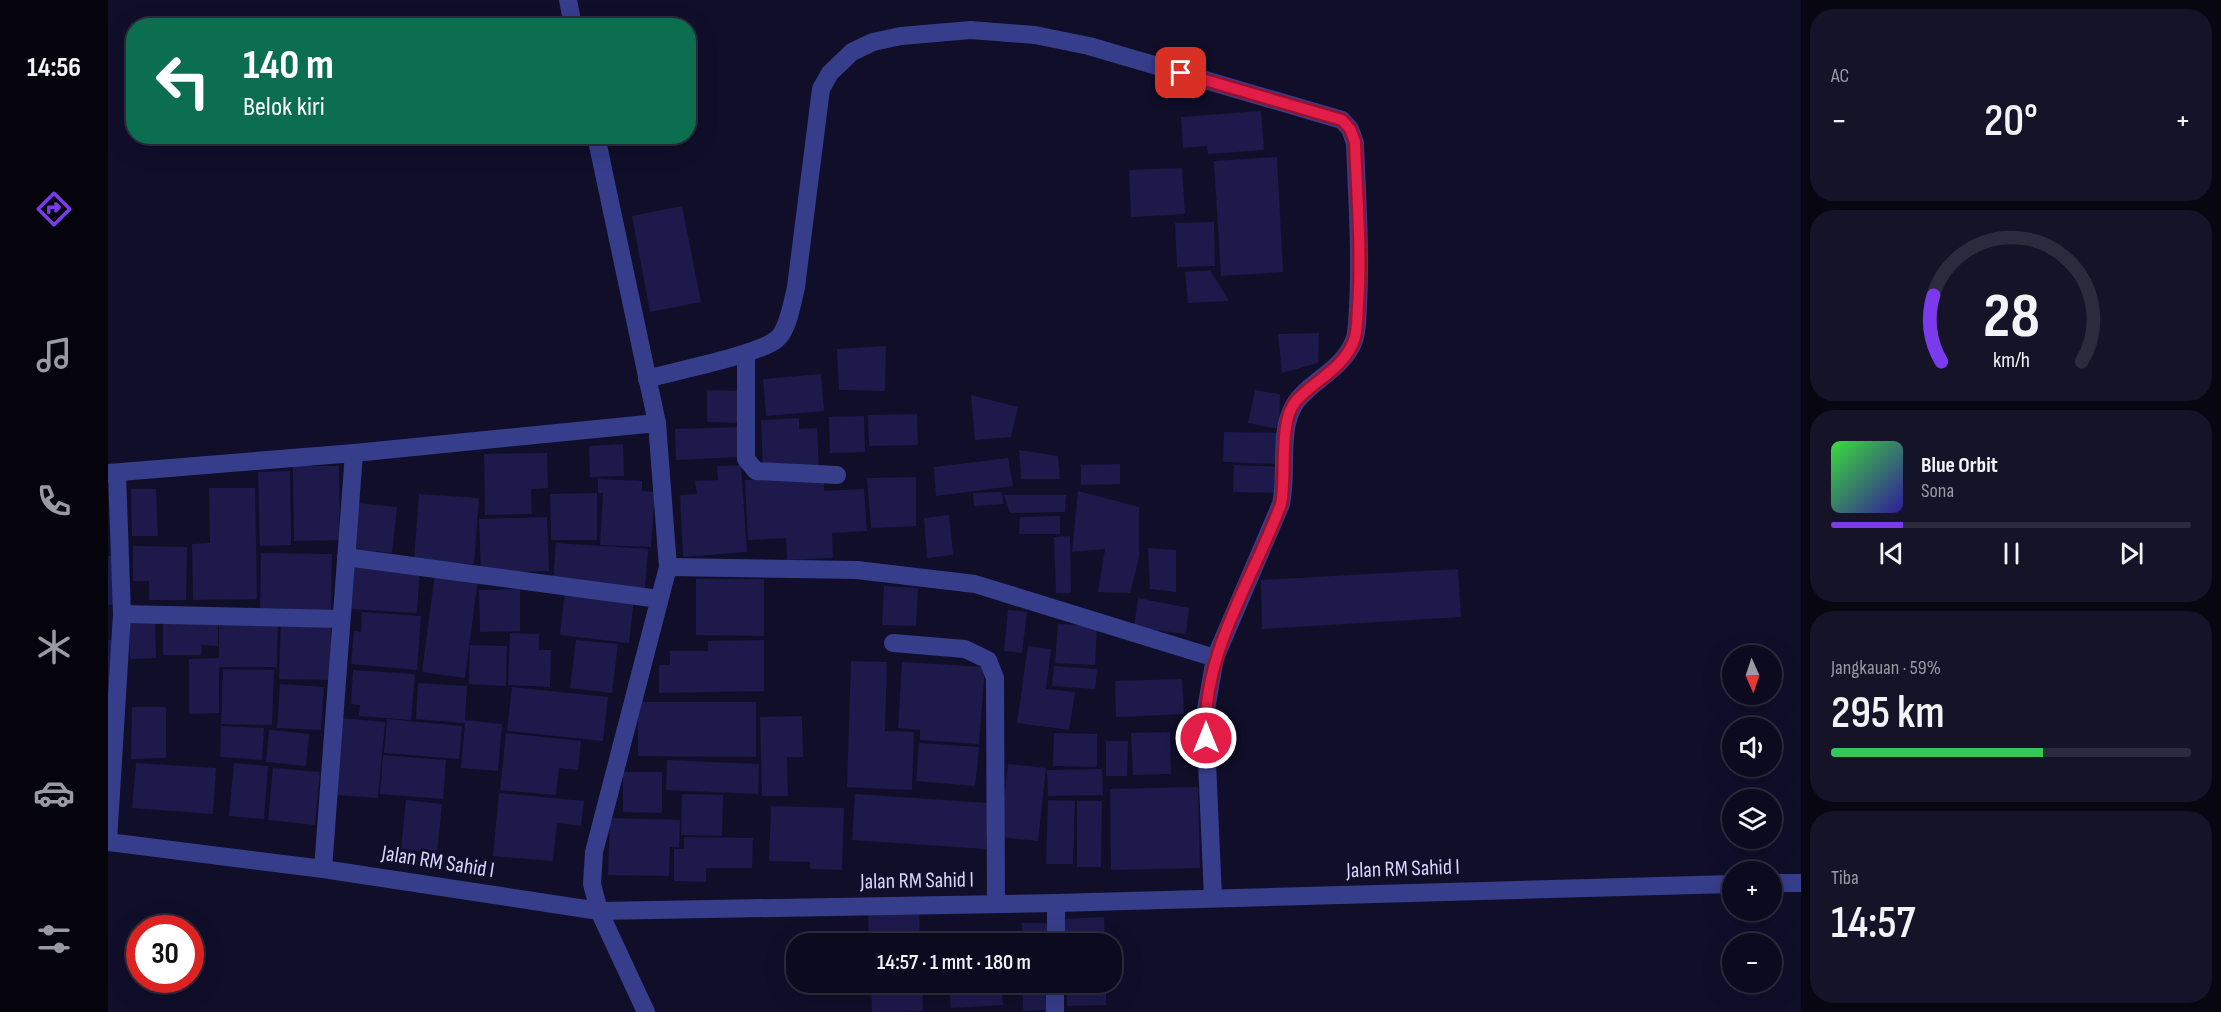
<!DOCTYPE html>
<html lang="id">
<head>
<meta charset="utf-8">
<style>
	:root { --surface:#0c0a1f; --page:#151328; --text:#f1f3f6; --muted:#9a9aa4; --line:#2c2b3d; --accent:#7c3aed }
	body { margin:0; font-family:"Sofia Sans Condensed",sans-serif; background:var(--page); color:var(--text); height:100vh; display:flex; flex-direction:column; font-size:22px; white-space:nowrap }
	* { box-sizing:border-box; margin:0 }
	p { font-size:20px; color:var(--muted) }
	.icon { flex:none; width:33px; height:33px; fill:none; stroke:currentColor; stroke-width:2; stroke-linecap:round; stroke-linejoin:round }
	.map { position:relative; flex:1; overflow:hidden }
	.panel { display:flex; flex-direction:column; gap:9px; padding:9px; background:#070611; width:420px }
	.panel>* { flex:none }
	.top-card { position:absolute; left:18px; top:18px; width:570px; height:126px; border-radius:24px; box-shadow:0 6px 24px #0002,0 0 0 2px var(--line); background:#0b6e4f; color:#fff; overflow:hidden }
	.needle { width:39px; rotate:177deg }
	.controls { position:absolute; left:1614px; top:645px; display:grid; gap:12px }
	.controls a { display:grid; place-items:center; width:60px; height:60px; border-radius:50%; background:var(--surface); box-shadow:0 6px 24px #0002,0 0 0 2px var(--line); font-size:30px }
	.speed { position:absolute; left:18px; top:915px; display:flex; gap:12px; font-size:30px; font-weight:700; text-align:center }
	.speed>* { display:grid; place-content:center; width:78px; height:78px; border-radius:50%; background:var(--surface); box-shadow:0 6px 24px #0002,0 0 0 2px var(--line); line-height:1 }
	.speed .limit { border:9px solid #d22; background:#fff; color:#111 }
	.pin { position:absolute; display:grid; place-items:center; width:51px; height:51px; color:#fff; margin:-26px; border-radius:12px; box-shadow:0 3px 9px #0006 }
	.me { position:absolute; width:66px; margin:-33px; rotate:0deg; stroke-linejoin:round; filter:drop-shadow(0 0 4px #0008) }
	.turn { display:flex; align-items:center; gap:21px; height:126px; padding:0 18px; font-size:27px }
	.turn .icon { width:78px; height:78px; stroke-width:2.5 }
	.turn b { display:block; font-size:42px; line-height:51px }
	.big { font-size:45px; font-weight:600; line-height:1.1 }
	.panel .card { flex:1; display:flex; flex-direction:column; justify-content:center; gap:9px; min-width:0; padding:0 21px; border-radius:24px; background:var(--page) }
	.panel .dial { align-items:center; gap:0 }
	.dial svg { height:156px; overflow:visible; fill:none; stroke:var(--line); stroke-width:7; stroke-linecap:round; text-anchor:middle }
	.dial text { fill:var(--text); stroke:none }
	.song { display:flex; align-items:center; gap:18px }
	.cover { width:72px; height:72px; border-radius:9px; background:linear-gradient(135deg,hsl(120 70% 55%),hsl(250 70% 35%)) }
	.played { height:6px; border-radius:3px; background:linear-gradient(90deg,var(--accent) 20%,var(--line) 20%) }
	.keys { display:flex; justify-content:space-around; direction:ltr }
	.heat { display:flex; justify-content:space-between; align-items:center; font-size:33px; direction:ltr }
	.charge { height:9px; border-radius:4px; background:linear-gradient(90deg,#34c759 59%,var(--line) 0) }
	.trip { position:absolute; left:678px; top:933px; width:336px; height:60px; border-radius:24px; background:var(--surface); box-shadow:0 6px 24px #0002,0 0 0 2px var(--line); font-weight:600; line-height:60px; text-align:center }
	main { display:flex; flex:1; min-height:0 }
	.dock { display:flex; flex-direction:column; width:108px; justify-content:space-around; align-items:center; background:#05040c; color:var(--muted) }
	.dock .icon { width:42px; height:42px }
	.dock .active { color:var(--accent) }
	.dock b { font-size:27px; color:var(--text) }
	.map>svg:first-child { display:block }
	.building { fill:#1d194b }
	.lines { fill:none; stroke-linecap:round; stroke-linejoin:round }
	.minor { stroke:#363d8b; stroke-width:18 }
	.route-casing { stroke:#92132f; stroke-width:15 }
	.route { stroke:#e11d48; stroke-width:10 }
	.labels { text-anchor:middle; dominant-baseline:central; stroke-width:6; stroke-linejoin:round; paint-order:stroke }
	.street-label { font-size:22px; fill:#d6d6ff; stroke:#100e29 }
</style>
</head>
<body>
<main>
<nav class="dock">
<b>14:56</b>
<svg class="icon active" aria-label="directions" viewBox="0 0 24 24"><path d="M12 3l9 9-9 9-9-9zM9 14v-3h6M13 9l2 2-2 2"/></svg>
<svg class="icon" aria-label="music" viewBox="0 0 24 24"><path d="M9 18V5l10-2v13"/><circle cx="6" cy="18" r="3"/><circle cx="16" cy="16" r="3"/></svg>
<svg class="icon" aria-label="phone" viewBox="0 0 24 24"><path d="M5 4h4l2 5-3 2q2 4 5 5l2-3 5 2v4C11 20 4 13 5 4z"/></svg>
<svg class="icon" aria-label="climate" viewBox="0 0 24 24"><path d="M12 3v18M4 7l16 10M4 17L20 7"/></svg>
<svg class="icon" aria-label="car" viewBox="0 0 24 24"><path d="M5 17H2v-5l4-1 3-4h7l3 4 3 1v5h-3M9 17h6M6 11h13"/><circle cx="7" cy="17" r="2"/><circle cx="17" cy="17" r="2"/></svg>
<svg class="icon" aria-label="filters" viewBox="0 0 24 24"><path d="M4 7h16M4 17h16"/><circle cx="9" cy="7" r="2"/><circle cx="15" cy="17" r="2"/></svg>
</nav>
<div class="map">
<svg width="1693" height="1012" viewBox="0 0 1693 1012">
	<rect width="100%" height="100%" fill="#100e29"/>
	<g class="building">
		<polygon points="1153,111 1156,150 1100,154 1099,146 1075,148 1073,117"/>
		<polygon points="1169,157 1175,272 1113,276 1106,161"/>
		<polygon points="1074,168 1077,214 1023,217 1021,170"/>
		<polygon points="574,206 593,302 542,312 524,216"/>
		<polygon points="1106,222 1107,266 1069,267 1067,223"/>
		<polygon points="1102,270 1121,301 1080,303 1077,272"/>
		<polygon points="1211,333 1210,363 1174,373 1170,334"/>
		<polygon points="778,346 777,391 731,390 729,349"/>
		<polygon points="713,374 716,411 658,416 655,379"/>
		<polygon points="599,390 632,391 631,423 599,422"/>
		<polygon points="1147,390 1172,394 1171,429 1140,423"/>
		<polygon points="863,395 910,407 903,437 867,440"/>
		<polygon points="809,414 810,445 761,446 760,415"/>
		<polygon points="756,416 757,452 722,453 721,417"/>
		<polygon points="691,418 691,429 709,428 711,468 655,470 653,420"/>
		<polygon points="631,427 633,457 568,460 567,429"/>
		<polygon points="1116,432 1172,433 1171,464 1115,462"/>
		<polygon points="515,444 516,476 482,477 481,446"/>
		<polygon points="911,450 950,456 952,479 913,479"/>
		<polygon points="439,453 440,488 423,489 424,514 377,515 376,454"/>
		<polygon points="900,458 905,486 828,496 826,467"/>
		<polygon points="1012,464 1012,484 973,485 973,465"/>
		<polygon points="633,465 639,552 575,557 572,495 589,494 587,481 610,480 609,466"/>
		<polygon points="1126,465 1174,467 1173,493 1125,492"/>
		<polygon points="185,466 231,466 232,540 186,541"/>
		<polygon points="182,471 183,545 152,546 150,472"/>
		<polygon points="716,476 716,491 756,489 759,531 724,533 725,558 679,560 678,538 640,540 637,480"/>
		<polygon points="808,477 808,526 763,528 759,478"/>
		<polygon points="490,479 534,481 534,491 547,492 543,547 492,545 495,493 490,493"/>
		<polygon points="101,488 147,488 149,599 85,600 84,544 102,543"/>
		<polygon points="23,489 48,489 50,536 24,536"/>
		<polygon points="970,491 1031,507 1031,557 1022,593 990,592 997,549 964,552"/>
		<polygon points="894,492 895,504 866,506 865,493"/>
		<polygon points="489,493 489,540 443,540 442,494"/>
		<polygon points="311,494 371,498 366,564 306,560"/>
		<polygon points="896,495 958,495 957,512 902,513"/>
		<polygon points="249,503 289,507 284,553 244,549"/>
		<polygon points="841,515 845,555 819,558 816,518"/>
		<polygon points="952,516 952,534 911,534 912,517"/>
		<polygon points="439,517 441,571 373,573 371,519"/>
		<polygon points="962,536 963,593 948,593 946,537"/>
		<polygon points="448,543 540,549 537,588 445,581"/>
		<polygon points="25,546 79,547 78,600 41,600 41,581 25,581"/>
		<polygon points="1040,548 1068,550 1068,592 1042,589"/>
		<polygon points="153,553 224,554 223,611 152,609"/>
		<polygon points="0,556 7,556 8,604 0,605"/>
		<polygon points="245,564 312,568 309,613 241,609"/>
		<polygon points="1350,569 1353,617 1154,629 1153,580"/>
		<polygon points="327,573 370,579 357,678 314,672"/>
		<polygon points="588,579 656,579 656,636 588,635"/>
		<polygon points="776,586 810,588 808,626 774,625"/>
		<polygon points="412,589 412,631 372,632 371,590"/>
		<polygon points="457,592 526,599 521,643 452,635"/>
		<polygon points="1030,598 1081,608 1078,634 1026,627"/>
		<polygon points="900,610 919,612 914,653 896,651"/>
		<polygon points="254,612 313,616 309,670 243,664 246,631 253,632"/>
		<polygon points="55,616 110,617 110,646 94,645 93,655 55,655"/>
		<polygon points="111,618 170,618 169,667 111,667 111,713 81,714 81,659 111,658"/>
		<polygon points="47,619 48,658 22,659 21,620"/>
		<polygon points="173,619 223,620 222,680 171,679"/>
		<polygon points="950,624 989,626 987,665 947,663"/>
		<polygon points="402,633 431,634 431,650 443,650 442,687 400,685"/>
		<polygon points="0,640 4,640 0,696"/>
		<polygon points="468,640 510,644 504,693 462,688"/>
		<polygon points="656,640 656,691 551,693 551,665 562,665 562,651 600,651 600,641"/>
		<polygon points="362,645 399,646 398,686 361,684"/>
		<polygon points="920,646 943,649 938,689 967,692 961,730 909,723"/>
		<polygon points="743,661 779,662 777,731 806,732 804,790 739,787"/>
		<polygon points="794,662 877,667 871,744 812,740 812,730 790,728"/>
		<polygon points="946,666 989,669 987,689 944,686"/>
		<polygon points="115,669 166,670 164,725 113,724"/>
		<polygon points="245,670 307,674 303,720 251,716 252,705 243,704"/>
		<polygon points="1074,679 1076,714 1008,717 1007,681"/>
		<polygon points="310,683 359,686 357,720 394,724 390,771 353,768 357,723 308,719"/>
		<polygon points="172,684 216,687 213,730 169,728"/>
		<polygon points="404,687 500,697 495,741 399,731"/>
		<polygon points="530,702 648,702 648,757 530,756"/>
		<polygon points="24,707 58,707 58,758 23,759"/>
		<polygon points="694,716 695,757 679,757 680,796 654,796 652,717"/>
		<polygon points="234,718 277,722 270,798 227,795"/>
		<polygon points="279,719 354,726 351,759 276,753"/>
		<polygon points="113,726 156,728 154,760 112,757"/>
		<polygon points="161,730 201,734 198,766 158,762"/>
		<polygon points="1062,732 1063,774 1025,775 1023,733"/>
		<polygon points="398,733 473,741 470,770 451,768 448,795 392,790"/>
		<polygon points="946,733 989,734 989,767 945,766"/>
		<polygon points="998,741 1020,741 1019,776 998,776"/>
		<polygon points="811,743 871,747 867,786 808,781"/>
		<polygon points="275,755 338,760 335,799 272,794"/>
		<polygon points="559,760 651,764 650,794 558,790"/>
		<polygon points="28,763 108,768 105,814 24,808"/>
		<polygon points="126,763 160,766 156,819 121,816"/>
		<polygon points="900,764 938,768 930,841 892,837"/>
		<polygon points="165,768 212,772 207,825 160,820"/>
		<polygon points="994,769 995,795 940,796 939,770"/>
		<polygon points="515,772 554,772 554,813 515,812"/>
		<polygon points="1090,787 1092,868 1003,870 1002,789"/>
		<polygon points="391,793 476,801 473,826 449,823 445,861 385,856"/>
		<polygon points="574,794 615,795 614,836 573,835"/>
		<polygon points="747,794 881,803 878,849 744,840"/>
		<polygon points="298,800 334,804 329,853 293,849"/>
		<polygon points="940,800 967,801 965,864 938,864"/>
		<polygon points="969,801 994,801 993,867 969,867"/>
		<polygon points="663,806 736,808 734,870 702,869 702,862 661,861"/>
		<polygon points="502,818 572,820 571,847 562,847 561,876 500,875"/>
		<polygon points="576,837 645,838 644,868 598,868 598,882 566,881 566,849 576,849"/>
		<polygon points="811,912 812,944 761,944 760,914"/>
		<polygon points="996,917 997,944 957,944 956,919"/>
		<rect x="914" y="923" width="29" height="21"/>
		<polygon points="890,932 891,944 839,944 838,936"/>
		<polygon points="763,982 814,982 815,1011 764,1012"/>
		<polygon points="841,982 893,982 895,1005 843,1008"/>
		<polygon points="914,982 944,982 944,1010 915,1011"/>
		<polygon points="958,982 998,982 998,1005 959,1006"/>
	</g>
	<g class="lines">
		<g class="minor">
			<polyline points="460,0 465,26"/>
			<polyline points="488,136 549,423 560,567 486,852 484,884 491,911 538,1012"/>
			<polyline points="638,353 638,459 648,471 729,475"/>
			<path d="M539 379C566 371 650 355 669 339 680 330 685 300 688 287L713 89 722 73 744 52 765 42 793 36 863 30 927 35 981 46 1234 120 1242 129 1247 143C1249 197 1253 252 1250 307 1249 318 1250 333 1245 343 1233 371 1199 383 1186 405 1170 433 1180 472 1173 504L1107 658 1097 715 1105 898"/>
			<polyline points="246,453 549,423"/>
			<polyline points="0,473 246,453 215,869"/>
			<polyline points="238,557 551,599"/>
			<polyline points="560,567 749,570 867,584 1107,658"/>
			<polyline points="14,614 233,619"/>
			<polyline points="785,643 857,649 880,660 887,678 888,904"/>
			<polyline points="0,842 215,869 491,911 948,903 1624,884"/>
			<polyline points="0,842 14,614 9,473"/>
			<polyline points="1664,883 1693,883"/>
			<polyline points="948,944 948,903"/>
			<polyline points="947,1012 947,982"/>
		</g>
	</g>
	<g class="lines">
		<defs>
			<path id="route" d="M1073 73 1234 120 1242 129 1247 142C1249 197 1254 252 1250 307 1249 318 1250 333 1245 343 1234 369 1206 381 1188 401 1170 422 1179 476 1173 504 1145 580 1093 654 1098 738"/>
		</defs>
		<use href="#route" class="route-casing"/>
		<use href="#route" class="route"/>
	</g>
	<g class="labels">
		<g class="street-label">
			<text transform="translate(330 862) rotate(9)">Jalan RM Sahid I</text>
			<text transform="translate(1295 869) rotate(-2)">Jalan RM Sahid I</text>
			<text transform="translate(809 881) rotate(-1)">Jalan RM Sahid I</text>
		</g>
	</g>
</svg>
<div class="controls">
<a><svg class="needle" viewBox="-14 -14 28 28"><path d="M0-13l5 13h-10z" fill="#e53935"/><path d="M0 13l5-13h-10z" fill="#9a9aa4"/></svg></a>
<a><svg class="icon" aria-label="sound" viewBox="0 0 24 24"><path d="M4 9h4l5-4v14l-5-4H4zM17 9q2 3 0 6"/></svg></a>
<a><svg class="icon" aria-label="layers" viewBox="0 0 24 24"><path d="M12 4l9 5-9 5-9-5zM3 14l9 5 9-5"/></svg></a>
<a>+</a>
<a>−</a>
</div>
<div class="speed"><div class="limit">30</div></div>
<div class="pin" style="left:1073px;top:73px;background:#d93025"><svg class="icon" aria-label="arrive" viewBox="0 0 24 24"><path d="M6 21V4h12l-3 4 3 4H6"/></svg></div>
<svg class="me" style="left:1098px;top:738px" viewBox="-20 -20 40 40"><circle r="17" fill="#e11d48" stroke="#fff" stroke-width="3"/><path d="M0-11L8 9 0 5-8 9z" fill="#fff"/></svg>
<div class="trip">14:57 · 1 mnt · 180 m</div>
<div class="top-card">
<div class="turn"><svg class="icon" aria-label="left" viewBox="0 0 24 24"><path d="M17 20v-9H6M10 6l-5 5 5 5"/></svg><div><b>140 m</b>Belok kiri</div></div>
</div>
</div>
<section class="panel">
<div class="card"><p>AC</p>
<div class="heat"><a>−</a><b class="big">20°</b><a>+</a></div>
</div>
<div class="card dial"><svg viewBox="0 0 100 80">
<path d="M14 69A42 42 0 1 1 86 69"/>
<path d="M14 69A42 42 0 0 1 10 35" stroke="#7c3aed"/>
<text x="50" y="56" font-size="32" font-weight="700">28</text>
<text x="50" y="72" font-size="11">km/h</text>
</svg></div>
<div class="card">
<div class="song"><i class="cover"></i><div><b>Blue Orbit</b><p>Sona</p></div></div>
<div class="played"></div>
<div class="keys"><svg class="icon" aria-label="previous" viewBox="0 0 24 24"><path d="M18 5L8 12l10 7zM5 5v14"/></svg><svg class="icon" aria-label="pause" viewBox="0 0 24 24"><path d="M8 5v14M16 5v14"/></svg><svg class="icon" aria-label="next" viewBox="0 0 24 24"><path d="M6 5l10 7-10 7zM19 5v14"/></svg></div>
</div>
<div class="card"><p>Jangkauan · 59%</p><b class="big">295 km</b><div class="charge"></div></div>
<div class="card"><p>Tiba</p><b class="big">14:57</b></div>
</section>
</main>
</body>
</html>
